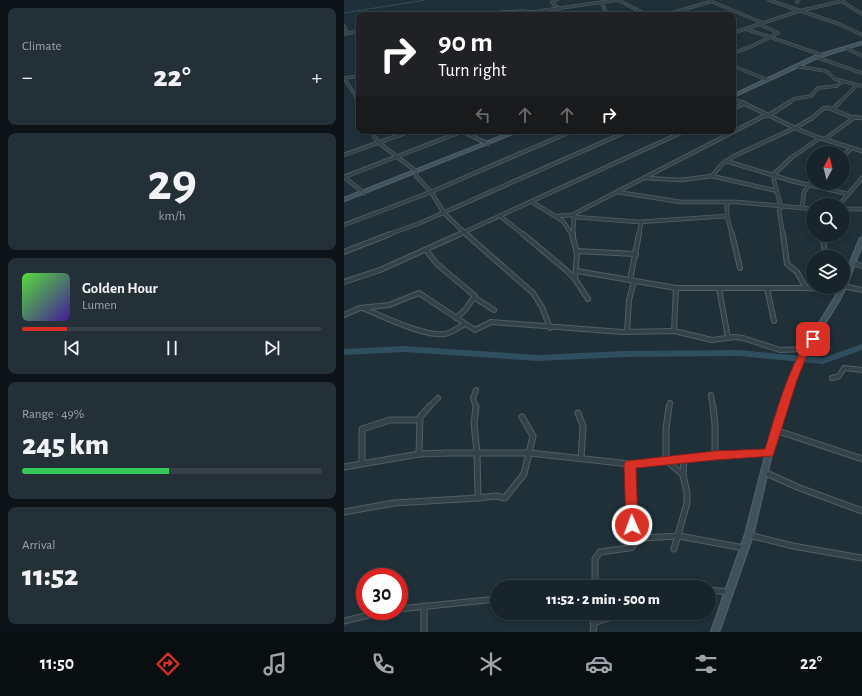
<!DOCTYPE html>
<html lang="en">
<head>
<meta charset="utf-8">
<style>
	:root { --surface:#17242b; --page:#243037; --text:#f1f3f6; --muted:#9ea4a9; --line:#364147; --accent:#d93025 }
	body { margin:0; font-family:"Alegreya Sans",sans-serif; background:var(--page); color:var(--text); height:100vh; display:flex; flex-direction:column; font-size:15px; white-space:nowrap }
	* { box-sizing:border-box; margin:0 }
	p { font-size:13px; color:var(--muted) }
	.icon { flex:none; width:22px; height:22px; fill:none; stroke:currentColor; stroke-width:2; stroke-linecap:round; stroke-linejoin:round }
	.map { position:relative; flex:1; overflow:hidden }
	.sheet { display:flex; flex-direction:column; gap:8px; padding:8px; background:#0d1418; width:344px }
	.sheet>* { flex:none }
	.hud { position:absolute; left:12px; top:12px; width:380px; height:122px; border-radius:8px; box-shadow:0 2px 6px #0003,0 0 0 1px var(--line); background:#202124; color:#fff; overflow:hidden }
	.needle { width:26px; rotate:7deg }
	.tools { position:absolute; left:462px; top:146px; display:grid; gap:8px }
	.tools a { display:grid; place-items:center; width:44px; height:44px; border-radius:50%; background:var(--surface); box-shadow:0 2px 6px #0003,0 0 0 1px var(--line); font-size:20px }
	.speed { position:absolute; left:12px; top:568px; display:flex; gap:8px; font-size:20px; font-weight:700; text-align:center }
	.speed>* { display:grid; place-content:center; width:52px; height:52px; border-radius:50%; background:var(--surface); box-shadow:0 2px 6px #0003,0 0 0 1px var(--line); line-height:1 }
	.speed .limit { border:6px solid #d22; background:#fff; color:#111 }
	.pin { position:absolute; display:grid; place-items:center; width:34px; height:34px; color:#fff; margin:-17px; border-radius:8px; box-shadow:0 2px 6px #0006 }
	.me { position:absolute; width:44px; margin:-22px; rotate:358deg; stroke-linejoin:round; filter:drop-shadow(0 0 3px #0008) }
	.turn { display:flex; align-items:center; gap:14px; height:84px; padding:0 16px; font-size:18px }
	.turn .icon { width:52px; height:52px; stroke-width:2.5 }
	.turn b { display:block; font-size:28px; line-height:34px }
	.lanes { display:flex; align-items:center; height:38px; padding:0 16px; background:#0003; justify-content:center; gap:20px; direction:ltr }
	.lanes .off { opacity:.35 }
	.big { font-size:30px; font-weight:800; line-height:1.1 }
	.sheet .tile { flex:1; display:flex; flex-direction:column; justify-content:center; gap:6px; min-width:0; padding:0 14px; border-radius:8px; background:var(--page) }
	.sheet .dial { align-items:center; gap:0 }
	.dial b { font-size:52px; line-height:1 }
	.song { display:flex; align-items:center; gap:12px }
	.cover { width:48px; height:48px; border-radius:6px; background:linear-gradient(135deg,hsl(110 70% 55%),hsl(260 70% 35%)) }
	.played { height:4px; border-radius:2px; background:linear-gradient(90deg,var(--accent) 15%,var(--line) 15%) }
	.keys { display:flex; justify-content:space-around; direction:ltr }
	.heat { display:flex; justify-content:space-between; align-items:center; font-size:22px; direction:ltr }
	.charge { height:6px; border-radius:3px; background:linear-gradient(90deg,#34c759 49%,var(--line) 0) }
	.trip { position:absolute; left:146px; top:580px; width:226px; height:40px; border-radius:20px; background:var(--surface); box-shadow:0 2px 6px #0003,0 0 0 1px var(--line); font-weight:800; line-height:40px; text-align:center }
	.dock { display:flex; height:64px; justify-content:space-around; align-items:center; background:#090e11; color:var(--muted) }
	.dock .icon { width:28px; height:28px }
	.dock .active { color:var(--accent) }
	.dock b { font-size:18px; color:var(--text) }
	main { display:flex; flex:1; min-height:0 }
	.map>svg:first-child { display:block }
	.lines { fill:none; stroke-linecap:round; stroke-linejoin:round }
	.stream { stroke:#2f4f5f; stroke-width:1 }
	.river { fill:#2f4f5f; fill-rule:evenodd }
	.street-far3-casing { stroke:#505f67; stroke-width:3.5 }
	.street-far2-casing { stroke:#505f67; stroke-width:4.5 }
	.street-far1-casing { stroke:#505f67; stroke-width:6 }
	.street-casing { stroke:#505f67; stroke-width:7 }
	.secondary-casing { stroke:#505f67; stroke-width:2.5 }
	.street-far3 { stroke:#334249; stroke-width:2.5 }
	.street-far2 { stroke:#334249; stroke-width:3 }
	.street-far1 { stroke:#334249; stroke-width:4 }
	.street { stroke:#334249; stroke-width:5 }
	.secondary { fill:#40525c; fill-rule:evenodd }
	.route { fill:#d93025; stroke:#8d1f18 }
</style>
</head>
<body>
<main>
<section class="sheet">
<div class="tile"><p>Climate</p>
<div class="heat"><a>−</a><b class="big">22°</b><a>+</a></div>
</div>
<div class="tile dial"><b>29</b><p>km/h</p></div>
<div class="tile">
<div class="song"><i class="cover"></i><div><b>Golden Hour</b><p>Lumen</p></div></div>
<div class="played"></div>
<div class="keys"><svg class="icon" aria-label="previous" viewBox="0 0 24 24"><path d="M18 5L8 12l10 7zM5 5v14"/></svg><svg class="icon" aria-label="pause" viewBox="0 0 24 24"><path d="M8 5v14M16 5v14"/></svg><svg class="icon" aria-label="next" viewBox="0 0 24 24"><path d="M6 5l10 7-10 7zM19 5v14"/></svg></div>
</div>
<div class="tile"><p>Range · 49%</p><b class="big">245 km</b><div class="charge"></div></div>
<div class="tile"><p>Arrival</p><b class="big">11:52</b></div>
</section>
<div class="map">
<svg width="518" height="632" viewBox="0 0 518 632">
	<rect width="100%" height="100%" fill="#1f3039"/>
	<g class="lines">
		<polyline class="stream" points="0,13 81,0"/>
		<polygon class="river" points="518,344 518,350 479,364 395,356 281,357 194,361 60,352 0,355 0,349 60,346 194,355 281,351 395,350 479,358"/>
		<defs>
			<g id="street-far3">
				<polyline points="213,0 208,2 214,9"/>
				<polyline points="274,0 303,15"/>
				<polyline points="425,0 495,24 518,35"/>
				<polyline points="496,0 518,14"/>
				<polyline points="366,1 419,23"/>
				<polyline points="453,2 455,0"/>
				<polyline points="258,3 263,15"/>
				<polyline points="118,15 178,11 188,12 273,0"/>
				<polyline points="321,15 368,1"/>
				<polyline points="0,26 3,32"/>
				<polyline points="402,29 478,55"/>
				<polyline points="389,33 455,11 498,1"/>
				<polyline points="0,34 15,31"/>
				<polyline points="502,48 518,56"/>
				<polyline points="389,53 406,47 434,33 415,24"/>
				<polyline points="472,57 518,73"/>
				<polyline points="389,66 424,80"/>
				<polyline points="451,66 482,71 491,79 518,86"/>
				<polyline points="0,78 15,101"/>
				<polyline points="0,78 15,76"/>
				<polyline points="389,98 399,103"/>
				<polyline points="444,103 450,99 467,96 474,88 493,86 499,81"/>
				<polyline points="495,103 513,85"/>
			</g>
			<g id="street-far2">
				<polyline points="397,102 451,128 476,138 518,151"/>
				<polyline points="389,109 401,103"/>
				<polyline points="489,109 496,102"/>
				<polyline points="26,131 35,143 72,171 72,176 87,192 100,213 123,235"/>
				<polyline points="118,131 144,144"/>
				<polyline points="481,139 511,117"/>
				<polyline points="0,155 67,131"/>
				<polyline points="499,156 508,148"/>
				<polyline points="382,161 448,181 504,194"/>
				<polyline points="368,176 433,191"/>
				<polyline points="0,177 119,131"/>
				<polyline points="0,177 20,193"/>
				<polyline points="300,178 337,180 368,176 378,164 390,156 451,128 468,118 480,108 485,108 507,117 518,118"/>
				<polyline points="273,192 337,202 393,202 469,209"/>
				<polyline points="188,202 219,221 228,235"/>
				<polyline points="383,202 383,216 388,235"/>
				<polyline points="495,205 518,178"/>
				<polyline points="458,208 460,192 469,179"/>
				<polyline points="499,209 518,209"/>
				<polyline points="156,216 180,235"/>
				<polyline points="214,216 228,215 418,117 425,115 446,102"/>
				<polyline points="231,217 295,222 383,216"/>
				<polyline points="0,225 87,192 228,131"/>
				<polyline points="43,235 76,223 284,131"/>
				<polyline points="114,235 341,131"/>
				<polyline points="229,235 230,216"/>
				<polyline points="295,235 297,222"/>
				<polyline points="439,235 435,211 437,207 430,181 430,174 447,158 476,138"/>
			</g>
			<g id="street-far1">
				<polyline points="122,234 189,293 198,307 206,328"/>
				<polyline points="179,234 222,270 231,279 244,299"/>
				<polyline points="228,234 233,253 231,279"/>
				<polyline points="388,234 396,268"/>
				<polyline points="439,234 443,264 453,272 462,288"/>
				<polyline points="478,235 482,257"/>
				<polyline points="229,237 229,234"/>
				<polyline points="82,250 93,264 131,296 121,310 112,318"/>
				<polyline points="232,251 292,254"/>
				<polyline points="0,252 46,234"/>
				<polyline points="509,263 518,266"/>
				<polyline points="499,269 506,270"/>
				<polyline points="233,271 332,288 462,288 497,290"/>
				<polyline points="286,280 295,234"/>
				<polyline points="0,282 36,270 116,234"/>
				<polyline points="499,286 518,290"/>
				<polyline points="375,288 384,338"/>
				<polyline points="423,288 430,321"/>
				<polyline points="131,298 150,310"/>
				<path d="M18 308C39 316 80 337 101 334 108 333 115 327 121 324"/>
				<polyline points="0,315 16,308 45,305 75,293 131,330 147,322 278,332 330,331 368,340 390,337 399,338 436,350 463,349"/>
				<polyline points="330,331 332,288"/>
				<polyline points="283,332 285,300 290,281"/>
				<polyline points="488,378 495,376 500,368 518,370"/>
				<polyline points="367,395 369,408"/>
				<polyline points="84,408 94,398"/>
				<polyline points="132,408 129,398 132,390"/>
				<polyline points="325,408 326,403"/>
			</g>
			<g id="street">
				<polyline points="325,407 322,429 322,460 339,475"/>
				<polyline points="369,407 371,425 371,455"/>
				<polyline points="234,413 239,426 237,458"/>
				<polyline points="431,430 518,459"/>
				<polyline points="75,454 76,417 85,407"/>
				<polyline points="18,463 18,429 46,420 75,420"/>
				<polyline points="286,464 288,547"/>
				<polyline points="0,467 75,454 104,453 186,453 286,464 371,455 425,453"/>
				<polyline points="420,472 453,487 518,511"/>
				<polyline points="134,498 152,496 161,498 180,474 189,436 178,417"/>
				<polyline points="0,512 50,503 134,498 133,453 130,423 132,407"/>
				<polyline points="405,535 449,546 518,558"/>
				<polyline points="330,549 343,503 343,493 339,475 340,458"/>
				<polyline points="251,587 251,559 256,552 285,548 298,538 335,536 400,548"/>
				<polyline points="365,590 385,592"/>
				<polyline points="80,606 80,632"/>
				<polyline points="55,609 153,599"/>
				<polyline points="0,621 41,611"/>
				<polyline points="249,623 280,613"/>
				<polyline points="249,632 251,613"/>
			</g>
			<g id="secondary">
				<polygon points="518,42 518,44 473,58 389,97 389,95 471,56"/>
				<polygon points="170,131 176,131 0,201 0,198"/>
				<polygon points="516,238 518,238 518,245 502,287 496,299 462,354 451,380 428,453 409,535 375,632 367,632 401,535 422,453 445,380 456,354 490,299 496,287 499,287 499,280"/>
			</g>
		</defs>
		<use href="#street-far3" class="street-far3-casing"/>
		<use href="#street-far2" class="street-far2-casing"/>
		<use href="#street-far1" class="street-far1-casing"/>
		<use href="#street" class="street-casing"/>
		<use href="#secondary" class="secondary-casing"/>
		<use href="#street-far3" class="street-far3"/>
		<use href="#street-far2" class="street-far2"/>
		<use href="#street-far1" class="street-far1"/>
		<use href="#street" class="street"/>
		<use href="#secondary" class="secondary"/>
	</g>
	<path class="route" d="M469 336 473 339 463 355 453 380 429 456 371 460 292 468 294 525 292 529 288 530 284 529 282 525 280 464 282 461 371 451 421 449C433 410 443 371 465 337Z"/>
</svg>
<div class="tools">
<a><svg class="needle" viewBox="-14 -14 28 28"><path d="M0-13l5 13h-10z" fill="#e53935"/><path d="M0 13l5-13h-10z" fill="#9ea4a9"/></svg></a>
<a><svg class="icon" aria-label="search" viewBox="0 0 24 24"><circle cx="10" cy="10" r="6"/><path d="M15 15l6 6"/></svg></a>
<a><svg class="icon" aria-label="layers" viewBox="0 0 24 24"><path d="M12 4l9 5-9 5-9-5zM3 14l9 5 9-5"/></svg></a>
</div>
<div class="speed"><div class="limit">30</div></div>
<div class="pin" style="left:469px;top:339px;background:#d93025"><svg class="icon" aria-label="arrive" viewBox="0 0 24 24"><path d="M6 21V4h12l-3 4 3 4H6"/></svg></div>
<svg class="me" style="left:288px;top:525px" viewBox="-20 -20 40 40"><circle r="17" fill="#d93025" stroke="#fff" stroke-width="3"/><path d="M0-11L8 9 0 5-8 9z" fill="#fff"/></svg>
<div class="trip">11:52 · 2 min · 500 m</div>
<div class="hud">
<div class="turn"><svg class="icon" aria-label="right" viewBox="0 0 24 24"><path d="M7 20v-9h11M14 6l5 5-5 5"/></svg><div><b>90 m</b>Turn right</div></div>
<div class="lanes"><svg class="icon off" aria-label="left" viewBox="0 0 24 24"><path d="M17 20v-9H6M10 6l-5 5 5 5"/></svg><svg class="icon off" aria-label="ahead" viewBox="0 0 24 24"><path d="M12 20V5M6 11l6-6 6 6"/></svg><svg class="icon off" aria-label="ahead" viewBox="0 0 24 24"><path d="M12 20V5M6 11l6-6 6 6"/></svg><svg class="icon" aria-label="right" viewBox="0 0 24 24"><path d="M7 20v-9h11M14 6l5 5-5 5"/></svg></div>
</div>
</div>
</main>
<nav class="dock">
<b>11:50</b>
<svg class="icon active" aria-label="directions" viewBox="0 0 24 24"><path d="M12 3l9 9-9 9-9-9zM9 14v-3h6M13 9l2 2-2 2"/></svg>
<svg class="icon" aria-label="music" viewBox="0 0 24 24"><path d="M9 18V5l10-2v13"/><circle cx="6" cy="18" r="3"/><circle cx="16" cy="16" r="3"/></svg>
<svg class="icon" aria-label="phone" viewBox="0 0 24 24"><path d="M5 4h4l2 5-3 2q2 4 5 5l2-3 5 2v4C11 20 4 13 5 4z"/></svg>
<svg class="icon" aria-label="climate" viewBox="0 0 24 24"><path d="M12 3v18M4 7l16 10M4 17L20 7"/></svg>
<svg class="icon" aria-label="car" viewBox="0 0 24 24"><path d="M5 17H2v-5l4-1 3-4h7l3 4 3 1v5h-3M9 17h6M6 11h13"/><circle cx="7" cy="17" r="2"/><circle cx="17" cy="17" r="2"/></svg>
<svg class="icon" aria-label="filters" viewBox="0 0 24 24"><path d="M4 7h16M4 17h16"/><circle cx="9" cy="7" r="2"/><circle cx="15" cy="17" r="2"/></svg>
<b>22°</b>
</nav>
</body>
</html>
